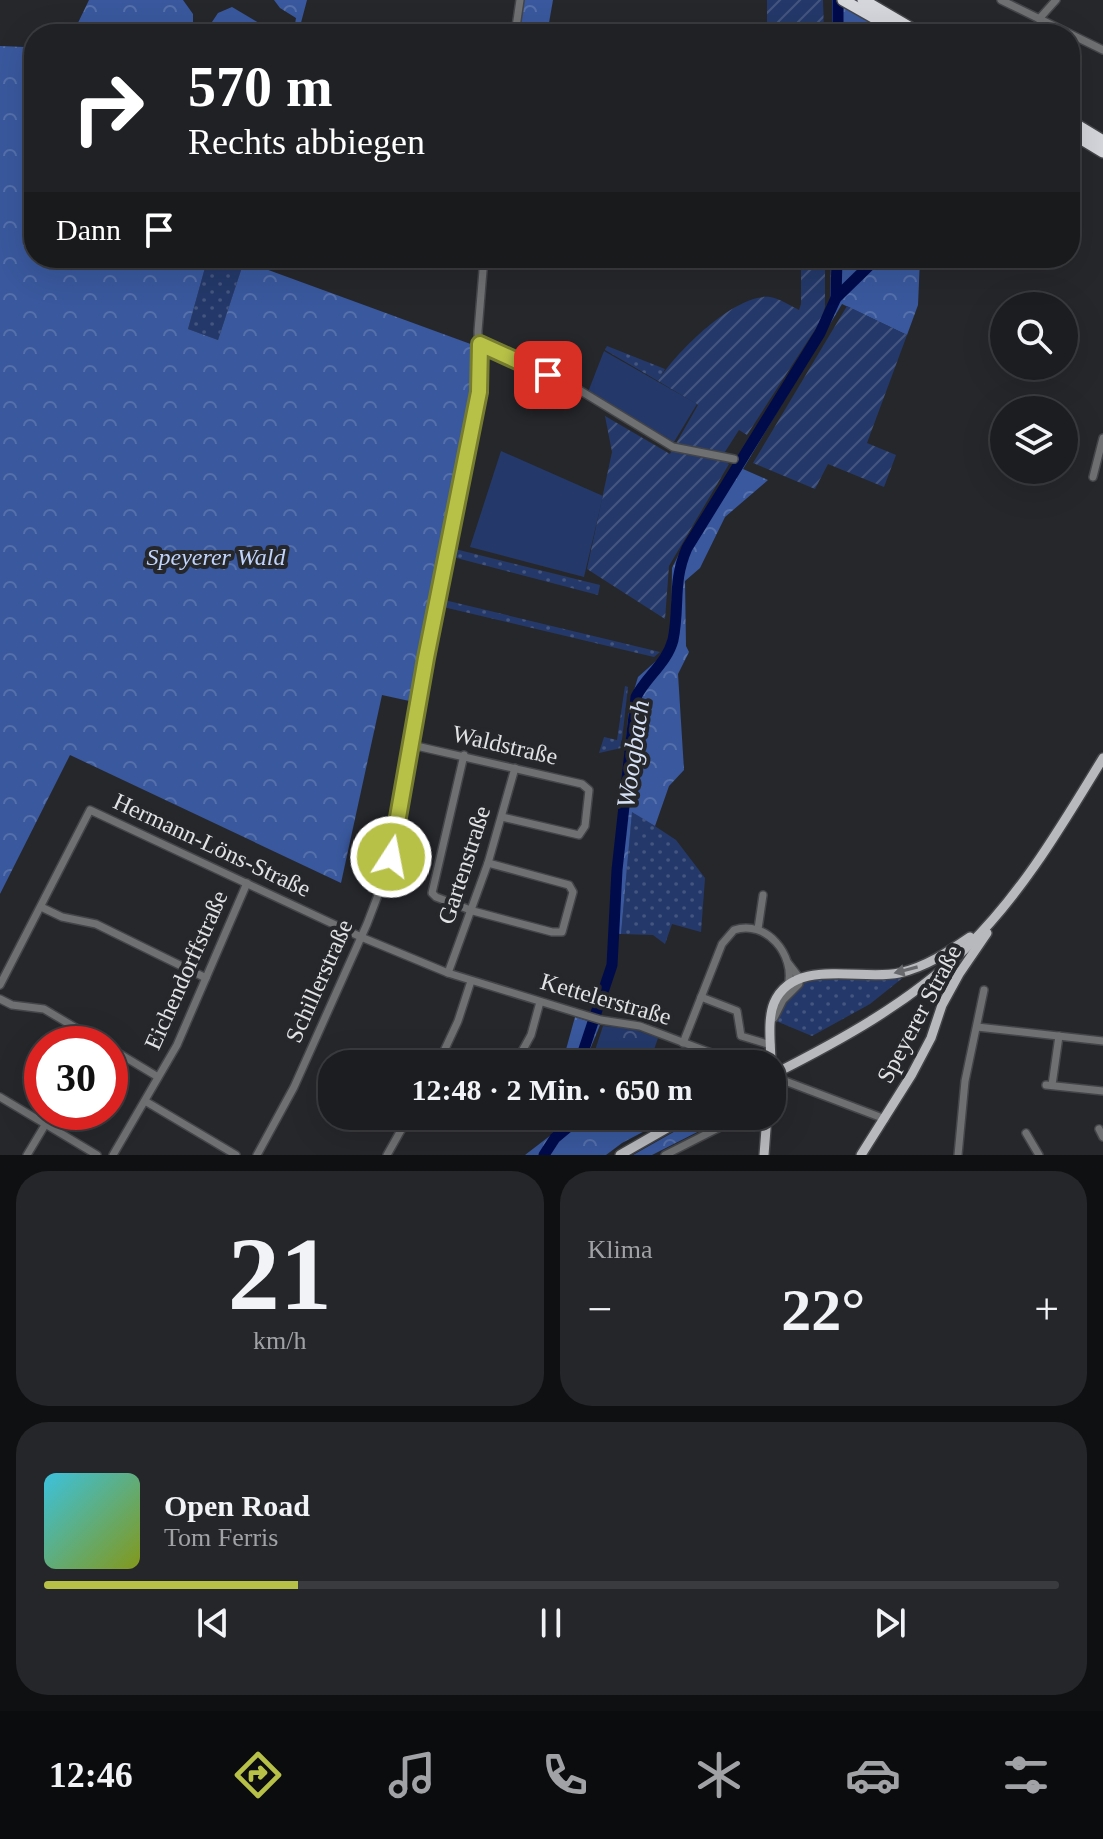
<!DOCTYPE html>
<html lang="de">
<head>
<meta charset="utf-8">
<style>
	:root { --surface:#1c1d20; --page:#252629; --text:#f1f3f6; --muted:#a0a2a5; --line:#3a3b3e; --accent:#b7c147 }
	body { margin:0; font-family:Georgia,serif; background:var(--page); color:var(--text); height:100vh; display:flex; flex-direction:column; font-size:30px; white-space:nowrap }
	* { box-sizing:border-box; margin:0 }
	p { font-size:26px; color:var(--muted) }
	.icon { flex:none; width:44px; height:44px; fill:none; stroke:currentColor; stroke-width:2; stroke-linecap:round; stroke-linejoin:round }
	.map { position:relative; height:1155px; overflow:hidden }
	.side { display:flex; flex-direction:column; gap:16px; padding:16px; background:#0f1012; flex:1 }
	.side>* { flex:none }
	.top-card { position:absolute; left:24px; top:24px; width:1056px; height:244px; border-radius:32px; box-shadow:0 8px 32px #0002,0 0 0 2px var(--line); background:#202124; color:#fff; overflow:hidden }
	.fabs { position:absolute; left:990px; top:292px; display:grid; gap:16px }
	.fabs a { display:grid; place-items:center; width:88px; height:88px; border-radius:50%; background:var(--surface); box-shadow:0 8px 32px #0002,0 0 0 2px var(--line); font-size:40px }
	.speed { position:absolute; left:24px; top:1026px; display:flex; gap:16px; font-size:40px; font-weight:700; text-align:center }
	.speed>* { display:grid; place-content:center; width:104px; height:104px; border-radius:50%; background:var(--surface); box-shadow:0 8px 32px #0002,0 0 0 2px var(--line); line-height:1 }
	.speed .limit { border:12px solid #d22; background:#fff; color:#111 }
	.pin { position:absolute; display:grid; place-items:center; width:68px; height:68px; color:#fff; margin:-34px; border-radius:16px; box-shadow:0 4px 12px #0006 }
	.me { position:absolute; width:88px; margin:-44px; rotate:11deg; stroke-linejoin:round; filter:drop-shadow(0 0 6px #0008) }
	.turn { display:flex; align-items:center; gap:28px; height:168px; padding:0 32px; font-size:36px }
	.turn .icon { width:104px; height:104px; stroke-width:2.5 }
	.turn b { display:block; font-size:56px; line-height:68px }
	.then { display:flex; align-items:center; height:76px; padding:0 32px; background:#0003; gap:16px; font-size:30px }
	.big { font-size:60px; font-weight:700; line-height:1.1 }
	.side .tile { flex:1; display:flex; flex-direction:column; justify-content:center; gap:12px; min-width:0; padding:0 28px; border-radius:32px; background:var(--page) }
	.side .dial { align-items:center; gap:0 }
	.dial b { font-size:104px; line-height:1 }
	.song { display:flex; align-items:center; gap:24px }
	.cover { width:96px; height:96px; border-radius:12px; background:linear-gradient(135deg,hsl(190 70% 55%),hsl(70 70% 35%)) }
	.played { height:8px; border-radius:4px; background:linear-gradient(90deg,var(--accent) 25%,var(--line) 25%) }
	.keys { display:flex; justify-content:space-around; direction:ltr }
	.heat { display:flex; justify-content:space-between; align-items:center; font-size:44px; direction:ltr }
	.side .tiles { flex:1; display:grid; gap:16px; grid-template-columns:1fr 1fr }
	.tile:last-child { grid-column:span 2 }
	.trip { position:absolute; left:318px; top:1050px; width:468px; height:80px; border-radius:32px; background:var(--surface); box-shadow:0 8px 32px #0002,0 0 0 2px var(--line); font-weight:700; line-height:80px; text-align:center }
	.dock { display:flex; height:128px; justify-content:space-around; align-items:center; background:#0b0c0d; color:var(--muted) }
	.dock .icon { width:56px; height:56px }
	.dock .selected { color:var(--accent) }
	.dock b { font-size:36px; color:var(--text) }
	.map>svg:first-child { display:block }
	.grass { fill:url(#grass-dots) }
	.forest { fill:url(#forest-crowns) }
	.park { fill:url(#park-crowns) }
	.garden { fill:url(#garden-furrows) }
	.pitch { fill:#24396a }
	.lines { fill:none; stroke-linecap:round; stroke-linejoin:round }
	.river { stroke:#000b4c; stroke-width:11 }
	.minor-casing { stroke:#444549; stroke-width:10 }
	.major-casing { stroke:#444549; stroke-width:12 }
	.highway-casing { stroke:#444549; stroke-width:14 }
	.minor { stroke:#6f7072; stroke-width:7 }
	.major { stroke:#b7b9bd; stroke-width:9 }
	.highway { stroke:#d4d6db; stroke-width:11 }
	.oneway { fill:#67696d }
	.route-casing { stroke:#777d2e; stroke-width:20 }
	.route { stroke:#b7c147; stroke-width:14 }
	.labels { text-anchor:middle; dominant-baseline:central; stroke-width:8; stroke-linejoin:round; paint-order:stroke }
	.park-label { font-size:24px; font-style:italic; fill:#c1d4fc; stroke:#26272b }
	.street-label { font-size:24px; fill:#e0e2e4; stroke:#26272b }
	.water-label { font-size:26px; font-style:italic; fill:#d8e2f6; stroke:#26272b }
</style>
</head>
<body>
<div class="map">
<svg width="1103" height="1155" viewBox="0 0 1103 1155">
	<defs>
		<pattern id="grass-dots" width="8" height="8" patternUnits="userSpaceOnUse" patternTransform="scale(2)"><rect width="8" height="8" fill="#24396a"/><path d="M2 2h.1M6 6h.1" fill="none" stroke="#44557f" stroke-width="1.8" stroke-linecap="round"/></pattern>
		<pattern id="forest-crowns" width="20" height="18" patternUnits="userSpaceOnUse" patternTransform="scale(2)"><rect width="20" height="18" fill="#39589d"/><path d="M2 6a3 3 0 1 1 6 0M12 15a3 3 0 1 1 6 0" fill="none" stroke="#5570aa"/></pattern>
		<pattern id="park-crowns" width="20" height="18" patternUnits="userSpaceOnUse" patternTransform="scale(2)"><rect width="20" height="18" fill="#24396a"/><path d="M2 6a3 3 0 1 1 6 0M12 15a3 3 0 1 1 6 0" fill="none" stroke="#44557f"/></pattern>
		<pattern id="garden-furrows" width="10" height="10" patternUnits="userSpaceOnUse" patternTransform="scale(2)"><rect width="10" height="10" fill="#24396a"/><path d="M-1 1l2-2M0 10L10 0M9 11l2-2" fill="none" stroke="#44557f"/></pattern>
	</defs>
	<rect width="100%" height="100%" fill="#26272b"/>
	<g class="grass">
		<polygon points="234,258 244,261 218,340 188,329 206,264 226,267"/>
		<polygon points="607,346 665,369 658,381 605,350"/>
		<polygon points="451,548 600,585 598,595 449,556"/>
		<polygon points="440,599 660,652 654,657 439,606"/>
		<polygon points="625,686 628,687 621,748 599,753 604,737 617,740"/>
		<polygon points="632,811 676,840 705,878 701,932 672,924 665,944 653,935 621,934"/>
		<path d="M827 976 877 980 905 976 870 1004 812 1036 776 1021C779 1006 789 995 802 987L803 979Z"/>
	</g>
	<g class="forest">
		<polygon points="89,0 183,0 193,14 193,28 187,34 69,34 76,27"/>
		<polygon points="274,0 307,0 298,34 226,34 221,29 216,34 210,34 208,28 218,13 232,7 269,29 294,30 296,18 280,8"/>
		<polygon points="521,0 553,0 547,34 516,34"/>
		<polygon points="832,0 833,0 893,34 832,34"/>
		<polygon points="34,45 34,258 234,258 227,267 206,264 188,329 218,340 244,261 476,346 474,393 414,702 382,695 341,883 70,755 0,894 0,46 24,47"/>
		<polygon points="831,258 920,258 918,305 907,335 842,304 743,469 768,480 725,517 700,568 685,581 686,646 689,652 678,674 684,770 669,786 655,826 632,812 621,934 609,933 629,707 638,677 664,654 671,641 672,568 683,546 830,312"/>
		<polygon points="575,1017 600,1025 584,1064 562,1064"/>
		<polygon points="570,1116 673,1116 622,1143 606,1155 525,1155 551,1135 566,1128"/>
		<polygon points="702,1116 729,1116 652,1155 633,1155"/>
	</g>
	<polygon class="park" points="603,1026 633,1029 658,1038 649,1064 591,1063"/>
	<g class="garden">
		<polygon points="767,0 823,0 824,34 767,34"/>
		<path d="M801 258H825V307L820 322 747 435 739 430 721 458 729 464 669 566 665 619 587 569 612 452 605 416 670 454 698 405 658 381C675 353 735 293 770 297 779 298 791 306 799 310L801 304Z"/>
		<polygon points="847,306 907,335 867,443 896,455 884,487 828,464 815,489 753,463"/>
	</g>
	<g class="pitch">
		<polygon points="604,351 697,404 674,442 588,392"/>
		<polygon points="501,451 603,496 584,577 470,547"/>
	</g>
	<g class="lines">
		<g class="river">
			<polyline points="838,34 838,0"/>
			<polyline points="836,298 837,258"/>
			<path d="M579 1064 612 965 617 870 636 697C646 677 667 663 673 640 680 606 672 582 687 548L820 333 836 298 877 258"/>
			<polyline points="544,1155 555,1138 573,1123 574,1116"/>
		</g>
		<defs>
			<g id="minor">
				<polyline points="1001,0 1103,50"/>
				<polyline points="1039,19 1056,0"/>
				<polyline points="515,34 520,0"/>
				<polyline points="480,344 571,385 673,447 734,459"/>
				<polyline points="1093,477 1103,438"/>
				<polyline points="412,745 582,784 589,790 585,826 579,835 502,817"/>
				<polyline points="464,755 432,893 436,897 473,911 552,932 562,932 573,892 569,885 488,863"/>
				<polyline points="41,907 62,917 96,924 206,978"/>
				<polyline points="758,929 763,895"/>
				<polyline points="448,973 488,863 515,768"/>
				<polyline points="0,985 90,810 361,937 448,973 601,1020 640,1026 740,1064"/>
				<polyline points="701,997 737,1011 741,1036 771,1045"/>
				<polyline points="0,999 12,1005 44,1009 103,1044"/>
				<polyline points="774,1018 783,1000 799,984 798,976 788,963"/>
				<polyline points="977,1027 1103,1041"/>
				<path d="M683 1043 722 944 734 930C766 919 796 955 788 986"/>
				<polyline points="110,1048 158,1077"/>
				<polyline points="438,1064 458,1021 471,981"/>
				<polyline points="515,1064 531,1035 540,1002"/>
				<polyline points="772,1076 885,1119"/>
				<polyline points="1046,1085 1103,1091"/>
				<polyline points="1052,1085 1059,1036"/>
				<polyline points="0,1097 97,1155"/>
				<polyline points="145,1101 236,1155"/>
				<polyline points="754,1116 766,1118"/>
				<polyline points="1099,1129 1103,1137"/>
				<polyline points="1026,1133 1039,1155"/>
				<polyline points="27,1155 45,1125"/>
				<polyline points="113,1155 177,1045 247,883"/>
				<polyline points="257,1155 294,1087 367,924 388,869 412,745 426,658 479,392 478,331 484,258"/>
				<polyline points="387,1155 409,1116"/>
				<polyline points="665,1155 742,1116"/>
				<polyline points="958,1155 965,1081 984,990"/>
			</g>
			<g id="major">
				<path d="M771 1064C771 1046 767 1020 774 1003 794 957 861 981 899 973 926 967 948 952 970 937"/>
				<path d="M772 1075C841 1040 909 1003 965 949 1022 894 1062 825 1103 758"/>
				<polyline points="620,1155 688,1116"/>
				<polyline points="764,1155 767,1116"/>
				<polyline points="861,1155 912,1074 931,1038 942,1005 959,974 987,933"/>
			</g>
			<g id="highway">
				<polyline points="843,0 903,34"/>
				<polyline points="863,0 921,34"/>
				<polyline points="1070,121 1103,141"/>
				<polyline points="1070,132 1103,152"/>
			</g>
		</defs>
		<use href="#minor" class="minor-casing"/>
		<use href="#major" class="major-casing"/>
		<use href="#highway" class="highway-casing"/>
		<use href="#minor" class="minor"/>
		<use href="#major" class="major"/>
		<use href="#highway" class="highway"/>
	</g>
	<defs><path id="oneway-solid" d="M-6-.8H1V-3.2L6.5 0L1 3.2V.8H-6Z" transform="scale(2)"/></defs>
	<use class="oneway" href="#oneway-solid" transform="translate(906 970) rotate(165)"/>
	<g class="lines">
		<defs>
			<polyline id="route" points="391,857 426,658 479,392 480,344 548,375"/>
		</defs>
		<use href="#route" class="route-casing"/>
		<use href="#route" class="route"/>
	</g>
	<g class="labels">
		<g class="park-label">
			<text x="216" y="557">Speyerer Wald</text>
		</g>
		<g class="street-label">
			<text transform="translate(505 745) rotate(13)">Waldstraße</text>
			<text transform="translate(212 845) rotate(25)">Hermann-Löns-Straße</text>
			<text transform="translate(464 865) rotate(-72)">Gartenstraße</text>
			<text transform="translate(186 970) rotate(-66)">Eichendorffstraße</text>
			<text transform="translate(319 981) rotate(-66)">Schillerstraße</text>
			<text transform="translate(606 999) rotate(16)">Kettelerstraße</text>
			<text transform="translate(919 1014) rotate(-62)">Speyerer Straße</text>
		</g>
		<g class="water-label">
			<text transform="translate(633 754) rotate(-82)">Woogbach</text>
		</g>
	</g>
</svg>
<div class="fabs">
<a><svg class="icon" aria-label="search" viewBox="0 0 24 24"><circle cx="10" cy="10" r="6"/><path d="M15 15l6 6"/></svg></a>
<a><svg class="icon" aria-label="layers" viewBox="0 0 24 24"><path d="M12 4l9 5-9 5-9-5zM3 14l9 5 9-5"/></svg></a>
</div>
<div class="speed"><div class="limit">30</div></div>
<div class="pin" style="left:548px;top:375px;background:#d93025"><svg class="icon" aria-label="arrive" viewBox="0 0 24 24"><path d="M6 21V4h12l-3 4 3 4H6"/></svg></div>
<svg class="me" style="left:391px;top:857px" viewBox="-20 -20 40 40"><circle r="17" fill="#b7c147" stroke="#fff" stroke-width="3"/><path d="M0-11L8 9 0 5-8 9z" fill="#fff"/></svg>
<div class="trip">12:48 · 2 Min. · 650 m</div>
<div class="top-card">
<div class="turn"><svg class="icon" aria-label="right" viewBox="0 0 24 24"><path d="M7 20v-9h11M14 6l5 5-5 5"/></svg><div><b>570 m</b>Rechts abbiegen</div></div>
<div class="then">Dann<svg class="icon" aria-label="arrive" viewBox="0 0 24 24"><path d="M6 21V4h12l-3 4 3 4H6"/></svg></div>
</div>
</div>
<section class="side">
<div class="tiles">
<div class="tile dial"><b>21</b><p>km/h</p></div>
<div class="tile"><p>Klima</p>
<div class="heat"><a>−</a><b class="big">22°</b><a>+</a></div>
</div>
<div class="tile">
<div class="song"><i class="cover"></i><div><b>Open Road</b><p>Tom Ferris</p></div></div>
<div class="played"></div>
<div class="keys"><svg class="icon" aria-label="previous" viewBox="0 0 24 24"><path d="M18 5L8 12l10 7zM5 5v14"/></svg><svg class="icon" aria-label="pause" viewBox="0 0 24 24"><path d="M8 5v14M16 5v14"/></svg><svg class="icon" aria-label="next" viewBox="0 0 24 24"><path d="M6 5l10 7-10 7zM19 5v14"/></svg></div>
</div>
</div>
</section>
<nav class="dock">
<b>12:46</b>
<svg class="icon selected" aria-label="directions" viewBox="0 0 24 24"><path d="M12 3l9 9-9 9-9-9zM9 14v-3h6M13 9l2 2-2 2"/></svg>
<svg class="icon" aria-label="music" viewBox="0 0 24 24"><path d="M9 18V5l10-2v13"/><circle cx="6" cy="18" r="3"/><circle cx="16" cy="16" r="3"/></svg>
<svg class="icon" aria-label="phone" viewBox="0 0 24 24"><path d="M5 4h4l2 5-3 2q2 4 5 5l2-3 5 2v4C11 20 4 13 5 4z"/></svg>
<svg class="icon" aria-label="climate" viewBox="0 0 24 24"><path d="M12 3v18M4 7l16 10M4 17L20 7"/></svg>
<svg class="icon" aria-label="car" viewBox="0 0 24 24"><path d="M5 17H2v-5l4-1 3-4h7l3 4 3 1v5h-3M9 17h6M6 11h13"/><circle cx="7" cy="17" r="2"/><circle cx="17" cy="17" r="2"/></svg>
<svg class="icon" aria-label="filters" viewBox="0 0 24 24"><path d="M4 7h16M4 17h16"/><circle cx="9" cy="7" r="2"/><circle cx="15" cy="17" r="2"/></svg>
</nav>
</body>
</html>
